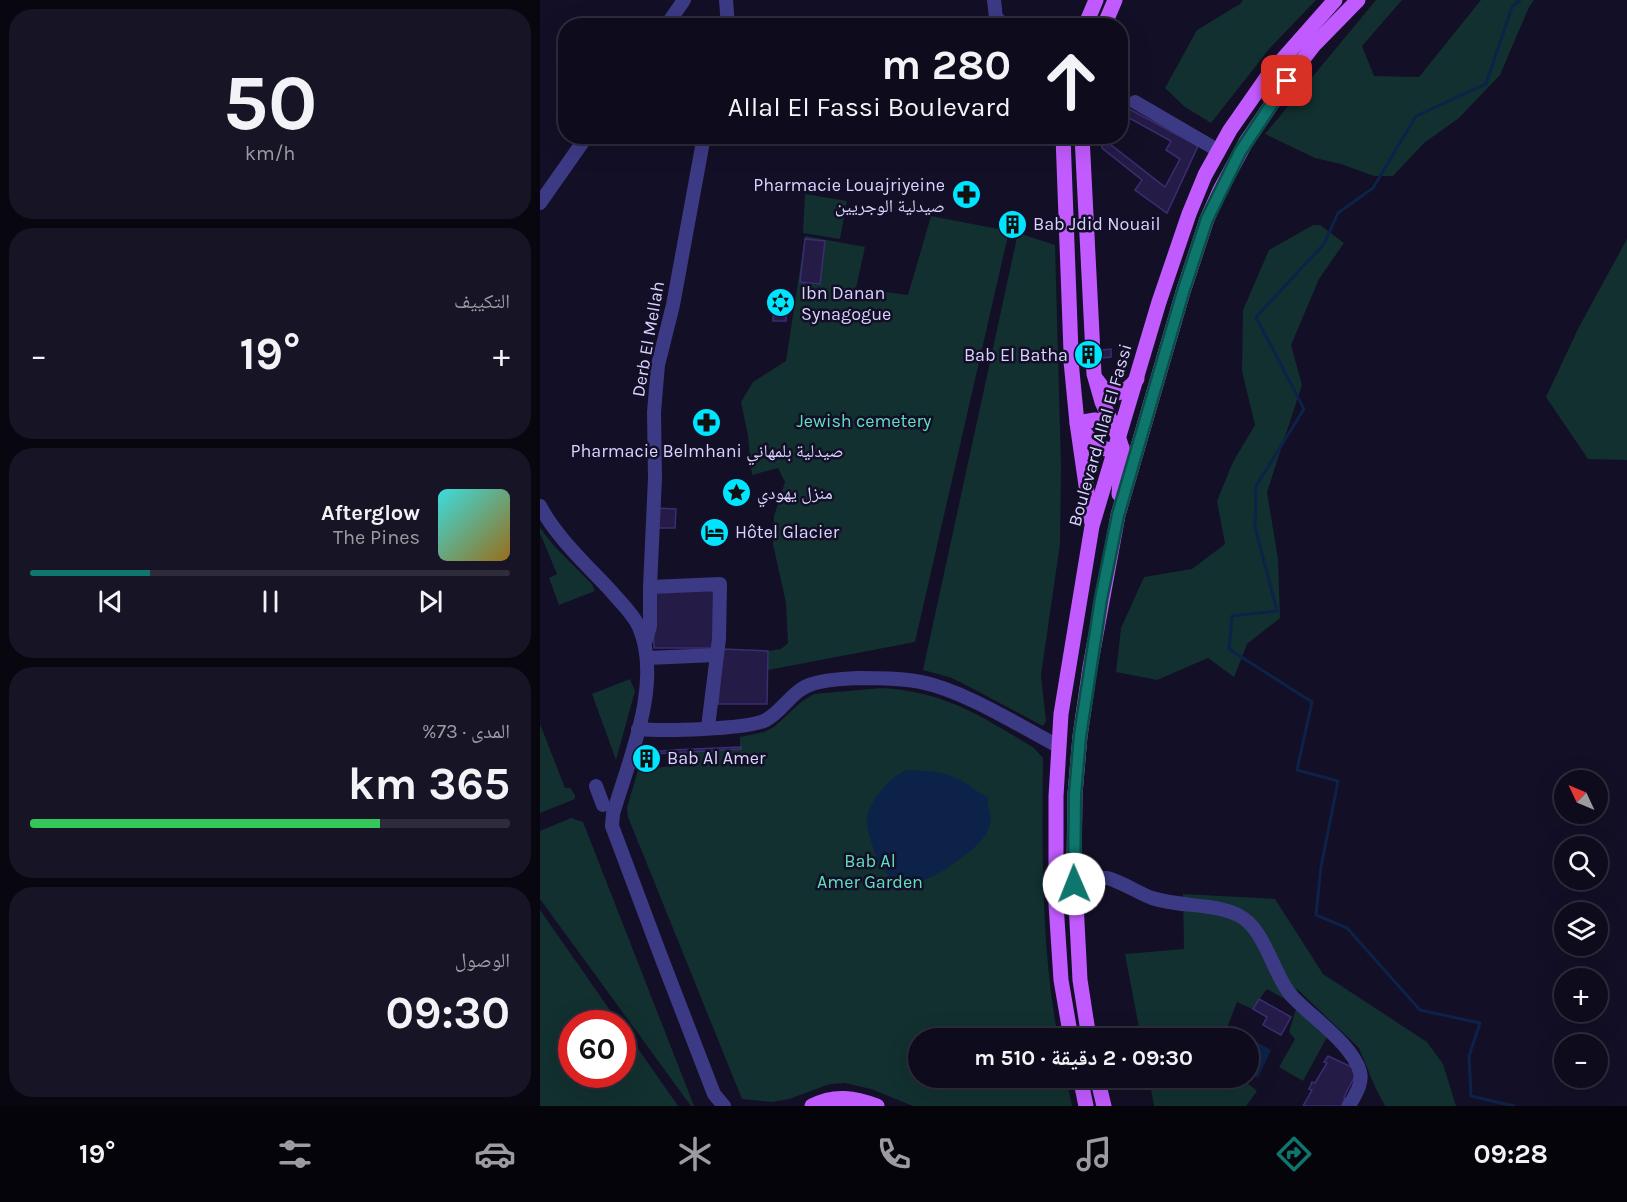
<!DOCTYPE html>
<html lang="ar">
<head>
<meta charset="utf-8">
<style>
	:root { --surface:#0e0b1c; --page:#171425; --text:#f1f3f6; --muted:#9b9ba3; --line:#2e2b3b; --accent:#0f766e }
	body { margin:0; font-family:Karla,"Noto Naskh Arabic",sans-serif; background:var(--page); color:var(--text); direction:rtl; height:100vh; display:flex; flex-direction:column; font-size:22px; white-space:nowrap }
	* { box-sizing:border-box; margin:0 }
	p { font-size:20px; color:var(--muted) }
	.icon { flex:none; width:33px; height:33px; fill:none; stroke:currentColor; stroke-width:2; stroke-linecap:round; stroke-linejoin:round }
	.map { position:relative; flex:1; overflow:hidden; direction:ltr }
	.panel { display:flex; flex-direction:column; gap:9px; padding:9px; background:#08060f; width:540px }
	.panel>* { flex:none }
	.banner { position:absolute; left:18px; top:18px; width:570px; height:126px; border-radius:24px; box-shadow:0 6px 24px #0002,0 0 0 2px var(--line); direction:rtl; background:#0e0b1c; color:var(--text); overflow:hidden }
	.needle { width:39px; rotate:314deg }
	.controls { position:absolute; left:1014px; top:770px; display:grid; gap:12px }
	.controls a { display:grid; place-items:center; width:54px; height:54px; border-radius:50%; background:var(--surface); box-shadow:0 6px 24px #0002,0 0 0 2px var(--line); font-size:30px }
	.speed { position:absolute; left:18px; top:1010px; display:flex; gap:12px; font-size:30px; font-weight:700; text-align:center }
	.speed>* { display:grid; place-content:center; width:78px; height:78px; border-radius:50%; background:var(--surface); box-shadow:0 6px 24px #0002,0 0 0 2px var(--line); line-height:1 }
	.speed .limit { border:9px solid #d22; background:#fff; color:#111 }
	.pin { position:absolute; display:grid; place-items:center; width:51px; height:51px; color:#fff; margin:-26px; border-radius:12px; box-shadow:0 3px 9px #0006 }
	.me { position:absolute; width:66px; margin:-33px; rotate:359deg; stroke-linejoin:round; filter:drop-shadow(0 0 4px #0008) }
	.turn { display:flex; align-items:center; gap:21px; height:126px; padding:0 18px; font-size:27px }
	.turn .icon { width:78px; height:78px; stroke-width:2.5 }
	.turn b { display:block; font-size:42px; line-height:51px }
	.big { font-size:45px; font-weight:700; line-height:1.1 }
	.panel .tile { flex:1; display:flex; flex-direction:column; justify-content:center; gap:9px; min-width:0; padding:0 21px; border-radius:24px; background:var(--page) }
	.panel .dial { align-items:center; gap:0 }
	.dial b { font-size:78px; line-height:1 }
	.song { display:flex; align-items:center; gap:18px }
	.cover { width:72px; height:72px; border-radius:9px; background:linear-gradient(135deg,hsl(180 70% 55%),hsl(40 70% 35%)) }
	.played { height:6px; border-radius:3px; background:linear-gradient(90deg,var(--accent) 25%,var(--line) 25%) }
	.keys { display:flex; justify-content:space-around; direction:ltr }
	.heat { display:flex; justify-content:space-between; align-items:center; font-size:33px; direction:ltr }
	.charge { height:9px; border-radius:4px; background:linear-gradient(90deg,#34c759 73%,var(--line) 0) }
	.trip { position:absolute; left:368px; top:1028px; width:351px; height:60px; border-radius:30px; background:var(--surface); box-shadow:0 6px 24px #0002,0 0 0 2px var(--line); font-weight:700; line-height:60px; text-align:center; direction:rtl }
	.menu { display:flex; height:96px; justify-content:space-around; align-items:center; background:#06040b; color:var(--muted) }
	.menu .icon { width:42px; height:42px }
	.menu .current { color:var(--accent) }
	.menu b { font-size:27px; color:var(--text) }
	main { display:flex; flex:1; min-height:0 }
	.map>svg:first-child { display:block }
	.green { fill:#12302f }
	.water { fill:#0c2248 }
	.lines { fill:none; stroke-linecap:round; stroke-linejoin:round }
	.stream { stroke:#0c2248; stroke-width:3 }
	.building { fill:#241b47; stroke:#3b2d73; stroke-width:1.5 }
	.minor { stroke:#3d3a85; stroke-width:14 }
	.major { stroke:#c25bff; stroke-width:15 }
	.route-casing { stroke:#0a4d48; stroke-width:15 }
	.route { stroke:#0f766e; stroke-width:10 }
	.labels { text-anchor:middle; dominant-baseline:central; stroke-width:5; stroke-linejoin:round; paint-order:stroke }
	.poi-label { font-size:18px; fill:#d9d4ff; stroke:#130f26; text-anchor:start }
	.street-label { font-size:18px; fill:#d9d4ff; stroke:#130f26 }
	.park-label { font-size:18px; fill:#5fe0c0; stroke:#130f26 }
</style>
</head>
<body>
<main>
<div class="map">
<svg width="1087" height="1106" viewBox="0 0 1087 1106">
	<rect width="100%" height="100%" fill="#130f26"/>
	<g class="green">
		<polygon points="703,0 776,0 730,48 671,123 645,107 625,88 657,30 700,4"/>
		<polygon points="836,0 862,0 822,46 834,76 879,77 941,0 994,0 989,7 960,75 919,118 884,143 853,176 834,176 801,164 775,158 725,134"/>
		<polygon points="265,194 307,201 300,239 263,233"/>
		<polygon points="391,216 469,231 375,642 228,670 228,651 241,649 248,643 246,603 233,544 234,516 245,482 238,468 212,475 208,436 201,402 213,382 246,361 265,236 325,247 316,288 368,295"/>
		<polygon points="773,225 780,225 804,243 779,279 751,345 762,385 727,492 738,559 740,618 707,644 694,677 668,658 617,680 576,672 581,628 604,577 652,569 685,544 677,501 693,462 715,425 702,371 703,310 729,250"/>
		<polygon points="478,233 515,245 521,466 520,544 501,675 506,721 503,726 422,683 409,677 383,670"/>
		<polygon points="1087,239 1087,460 1048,459 1006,397 1039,327"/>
		<polygon points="0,528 15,547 52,584 55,591 19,605 9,578 17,574 0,533"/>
		<polygon points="90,679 95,691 76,760 52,694"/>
		<path d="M342 688C406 692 441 716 494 748L503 758C502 851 501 945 518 1038H378V1077H526L532 1106H373L331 1089 305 1083 290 1084 249 1099 232 1102 202 1099 88 817 87 808 98 770 132 766 131 753 200 749V737L224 732 234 727 261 702 274 694Z"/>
		<polygon points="0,724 25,788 30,788 35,795 35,799 0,813"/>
		<polygon points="31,818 43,822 154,1106 151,1106 0,899 0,831"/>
		<polygon points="643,894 735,899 783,974 887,1042 903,1064 916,1106 845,1106 835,1087 819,1048 756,988 767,1018 787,1037 763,1081 739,1067 755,1039 749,1032 757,1006 727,989 712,1009 697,1002 683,1038 601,1038 585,954 644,949"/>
		<polygon points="0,910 79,1023 32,1023 32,1074 82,1074 83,1027 138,1106 0,1106"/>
		<polygon points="609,1077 700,1077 717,1091 706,1106 614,1106"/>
	</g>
	<g class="water">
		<path d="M368 770C386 771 404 771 420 780 430 785 438 793 448 797 446 807 454 817 449 828 443 844 424 856 410 866 378 889 345 892 333 847 330 837 325 826 327 816 331 799 352 774 368 770Z"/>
		<polygon points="700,1033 731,1050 718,1078 708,1073 708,1038 697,1038"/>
	</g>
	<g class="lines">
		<polyline class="stream" points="974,1106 931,1096 929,1056 940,1023 880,1010 807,928 776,915 781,867 798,781 757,770 772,702 689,649 692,616 737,611 715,527 716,486 764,409 716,317 784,244 798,213 833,188 876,116 946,84 972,7 980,0"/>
	</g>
	<g class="building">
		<polygon points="580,104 658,146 627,213 595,190 602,180 562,148 560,136 569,136 570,144 625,187 640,159 626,150 631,141 580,113"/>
		<polygon points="265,239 285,241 280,284 260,282"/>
		<polygon points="233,290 248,290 246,321 233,321"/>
		<polygon points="571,349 571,357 563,358 562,350"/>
		<polygon points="115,508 136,509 135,528 115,528"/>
		<polygon points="179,588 176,648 114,648 113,589"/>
		<polygon points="183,649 228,651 227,704 178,704"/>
		<polygon points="201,747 201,749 131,753 131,750"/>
		<polygon points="131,750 131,753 110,754 111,761 102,762 102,753"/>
		<polygon points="719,999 751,1017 741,1035 723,1025 727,1017 713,1009"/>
		<polygon points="788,1056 818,1070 804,1097 805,1098 801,1106 763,1106 772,1090 769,1089 772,1082 775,1083 787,1063 784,1062"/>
	</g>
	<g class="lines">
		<g class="minor">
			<polyline points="186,0 188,26"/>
			<polyline points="454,0 456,18 466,26"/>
			<polyline points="126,26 144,0"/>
			<polyline points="595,102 679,151"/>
			<polyline points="0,203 47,136"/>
			<path d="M0 506C17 538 46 564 71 591 80 602 93 613 99 627 123 683 89 759 73 814L72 826 120 954 174 1094 184 1106"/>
			<polyline points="110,587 115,478 114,412 118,365 133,305 164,136"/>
			<polyline points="105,643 110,626 110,587 180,584 179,639 168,727"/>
			<polyline points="107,658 176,655"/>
			<path d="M98 729C121 731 207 730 226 720 243 711 252 690 272 684 286 679 302 679 317 678 339 678 360 678 381 682 425 691 478 725 518 746"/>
			<polyline points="56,786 63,805"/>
			<path d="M534 884C544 882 557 877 566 878 577 879 600 894 612 898 639 907 674 903 698 915 724 927 732 971 750 994 768 1015 813 1044 820 1072 823 1084 815 1095 809 1106"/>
		</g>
		<g class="major">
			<polyline points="545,26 556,0"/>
			<polyline points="564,26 575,0"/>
			<polyline points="523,136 531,352"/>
			<polyline points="542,136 554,374 562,402 578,436 582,448 579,494"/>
			<polyline points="531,361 537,423 551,520"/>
			<path d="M557 380C570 400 583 396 597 379"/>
			<polyline points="537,423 555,420 572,425"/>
			<path d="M539 425C549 440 562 455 582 448"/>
			<polyline points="531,1038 521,980 516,904 516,796 521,714 552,526 619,302 649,214 665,175 690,130 727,77 795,0"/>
			<polyline points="549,1038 540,980 534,864 535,794 540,736 550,667 578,515 643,292 667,219 680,190 706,142 754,71 774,45 818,0"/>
			<polyline points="540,1077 546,1106"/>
			<polyline points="557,1077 564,1106"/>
			<path d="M272 1106C295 1094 315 1098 337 1106"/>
		</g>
	</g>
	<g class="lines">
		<defs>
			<polyline id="route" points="534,884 535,794 540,736 561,599 578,515 643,292 667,219 700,152 747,81"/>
		</defs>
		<use href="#route" class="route-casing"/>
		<use href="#route" class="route"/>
	</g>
	<defs>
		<symbol id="pharmacy-disc" viewBox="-11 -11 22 22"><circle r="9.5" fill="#00e5ff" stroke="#130f26"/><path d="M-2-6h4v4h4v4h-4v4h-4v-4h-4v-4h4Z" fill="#111"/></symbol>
		<symbol id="building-disc" viewBox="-11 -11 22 22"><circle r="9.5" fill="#00e5ff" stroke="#130f26"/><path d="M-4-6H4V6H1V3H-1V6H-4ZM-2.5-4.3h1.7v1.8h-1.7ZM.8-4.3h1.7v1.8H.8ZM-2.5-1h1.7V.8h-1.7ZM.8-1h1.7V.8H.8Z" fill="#111"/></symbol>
		<symbol id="synagogue-disc" viewBox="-11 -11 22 22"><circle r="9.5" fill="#00e5ff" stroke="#130f26"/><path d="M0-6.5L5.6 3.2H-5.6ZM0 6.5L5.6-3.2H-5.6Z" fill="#111"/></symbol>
		<symbol id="sight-disc" viewBox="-11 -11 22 22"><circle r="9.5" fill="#00e5ff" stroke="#130f26"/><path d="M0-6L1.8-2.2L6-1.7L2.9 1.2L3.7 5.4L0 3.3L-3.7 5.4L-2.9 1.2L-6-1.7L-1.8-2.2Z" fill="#111"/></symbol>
		<symbol id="hotel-disc" viewBox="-11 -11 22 22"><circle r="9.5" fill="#00e5ff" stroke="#130f26"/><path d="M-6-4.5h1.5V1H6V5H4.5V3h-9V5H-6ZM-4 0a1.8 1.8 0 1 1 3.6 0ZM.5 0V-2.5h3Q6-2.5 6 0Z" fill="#111"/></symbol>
	</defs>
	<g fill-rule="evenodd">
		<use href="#pharmacy-disc" x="410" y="178" width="33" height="33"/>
		<use href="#building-disc" x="456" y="208" width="33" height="33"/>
		<use href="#synagogue-disc" x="224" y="286" width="33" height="33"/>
		<use href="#building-disc" x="532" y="338" width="33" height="33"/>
		<use href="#pharmacy-disc" x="150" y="406" width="33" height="33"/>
		<use href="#sight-disc" x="180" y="476" width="33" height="33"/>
		<use href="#hotel-disc" x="158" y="516" width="33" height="33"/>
		<use href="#building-disc" x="90" y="742" width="33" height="33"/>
	</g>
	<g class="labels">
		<g class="poi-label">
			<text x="405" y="185" text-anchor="end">Pharmacie Louajriyeine<tspan x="405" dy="21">صيدلية الوجريين</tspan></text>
			<text x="493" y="224">Bab Jdid Nouail</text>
			<text x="261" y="293">Ibn Danan<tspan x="261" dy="21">Synagogue</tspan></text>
			<text x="528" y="355" text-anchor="end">Bab El Batha</text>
			<text x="167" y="451" text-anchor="middle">Pharmacie Belmhani صيدلية بلمهاني</text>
			<text x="217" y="493">منزل يهودي</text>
			<text x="195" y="532">Hôtel Glacier</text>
			<text x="127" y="758">Bab Al Amer</text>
		</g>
		<g class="street-label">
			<text transform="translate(108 339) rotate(-80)">Derb El Mellah</text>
			<text transform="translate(560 435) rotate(-74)">Boulevard Allal El Fassi</text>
		</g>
		<g class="park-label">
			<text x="324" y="421">Jewish cemetery</text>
			<text x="330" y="861">Bab Al<tspan x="330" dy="21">Amer Garden</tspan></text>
		</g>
	</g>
</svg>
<div class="controls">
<a><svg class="needle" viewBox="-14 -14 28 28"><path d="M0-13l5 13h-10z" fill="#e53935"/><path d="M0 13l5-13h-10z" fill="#9b9ba3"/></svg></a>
<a><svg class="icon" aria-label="search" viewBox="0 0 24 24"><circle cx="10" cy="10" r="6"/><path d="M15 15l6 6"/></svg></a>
<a><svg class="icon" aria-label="layers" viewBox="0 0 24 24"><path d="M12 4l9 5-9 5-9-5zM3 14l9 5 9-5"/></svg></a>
<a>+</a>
<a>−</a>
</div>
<div class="speed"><div class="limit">60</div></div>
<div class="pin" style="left:747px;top:81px;background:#d93025"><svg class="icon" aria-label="arrive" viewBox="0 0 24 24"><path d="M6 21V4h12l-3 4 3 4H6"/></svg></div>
<svg class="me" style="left:534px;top:884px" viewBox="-20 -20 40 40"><circle r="19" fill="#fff"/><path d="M0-13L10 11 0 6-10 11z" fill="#0f766e"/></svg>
<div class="trip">09:30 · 2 دقيقة · 510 m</div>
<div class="banner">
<div class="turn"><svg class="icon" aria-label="ahead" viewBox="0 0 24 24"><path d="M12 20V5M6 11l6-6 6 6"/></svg><div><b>280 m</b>Allal El Fassi Boulevard</div></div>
</div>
</div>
<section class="panel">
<div class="tile dial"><b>50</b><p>km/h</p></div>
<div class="tile"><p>التكييف</p>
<div class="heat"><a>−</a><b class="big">19°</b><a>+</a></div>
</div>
<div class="tile">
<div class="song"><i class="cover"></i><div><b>Afterglow</b><p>The Pines</p></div></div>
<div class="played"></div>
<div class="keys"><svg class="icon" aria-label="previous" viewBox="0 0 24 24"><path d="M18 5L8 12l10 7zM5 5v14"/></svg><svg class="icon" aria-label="pause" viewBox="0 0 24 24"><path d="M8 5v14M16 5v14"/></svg><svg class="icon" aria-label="next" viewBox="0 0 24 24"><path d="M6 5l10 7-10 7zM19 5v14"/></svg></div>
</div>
<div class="tile"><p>المدى · 73%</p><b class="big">365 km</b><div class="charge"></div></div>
<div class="tile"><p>الوصول</p><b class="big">09:30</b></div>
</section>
</main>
<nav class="menu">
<b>09:28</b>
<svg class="icon current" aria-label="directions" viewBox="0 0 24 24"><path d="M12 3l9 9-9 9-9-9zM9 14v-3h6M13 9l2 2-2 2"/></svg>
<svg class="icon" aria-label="music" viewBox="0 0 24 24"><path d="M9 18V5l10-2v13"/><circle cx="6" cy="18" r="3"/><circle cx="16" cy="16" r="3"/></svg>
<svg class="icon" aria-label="phone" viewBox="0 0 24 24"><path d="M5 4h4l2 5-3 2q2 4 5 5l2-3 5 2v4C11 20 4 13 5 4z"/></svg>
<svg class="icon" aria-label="climate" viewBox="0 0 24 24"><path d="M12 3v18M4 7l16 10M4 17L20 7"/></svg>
<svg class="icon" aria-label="car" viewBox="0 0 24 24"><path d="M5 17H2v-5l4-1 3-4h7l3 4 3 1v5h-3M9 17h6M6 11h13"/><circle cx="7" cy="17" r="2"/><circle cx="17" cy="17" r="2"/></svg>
<svg class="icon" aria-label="filters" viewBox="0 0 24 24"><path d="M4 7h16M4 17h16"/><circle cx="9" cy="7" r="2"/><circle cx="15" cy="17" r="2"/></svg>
<b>19°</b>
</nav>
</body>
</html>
